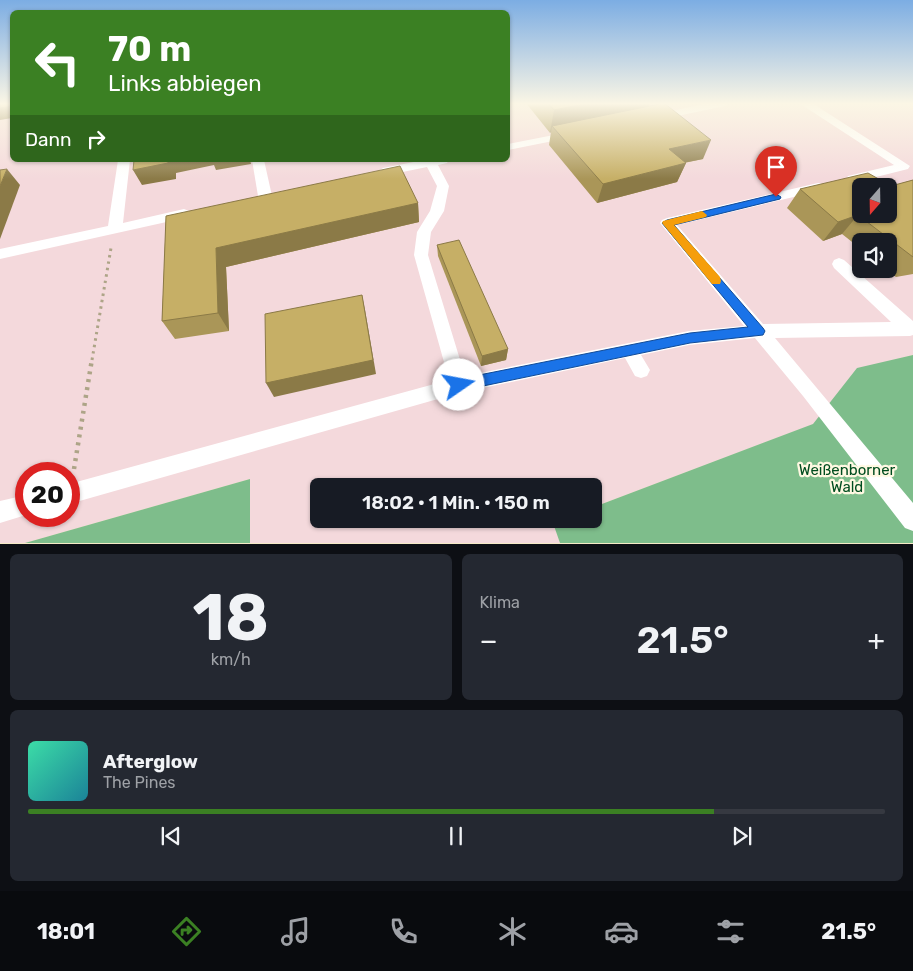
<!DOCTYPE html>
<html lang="de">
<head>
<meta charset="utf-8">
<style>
	:root { --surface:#171b24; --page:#242831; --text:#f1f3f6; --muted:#9ea1a6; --line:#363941; --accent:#3b8023 }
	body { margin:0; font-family:Rubik,sans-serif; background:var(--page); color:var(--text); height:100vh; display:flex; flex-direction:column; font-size:19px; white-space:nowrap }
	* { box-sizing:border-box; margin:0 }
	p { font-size:16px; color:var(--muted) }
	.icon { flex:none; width:28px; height:28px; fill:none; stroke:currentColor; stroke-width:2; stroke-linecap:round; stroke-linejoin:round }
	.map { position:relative; height:544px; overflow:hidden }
	.sheet { display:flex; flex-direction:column; gap:10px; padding:10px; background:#0d0f14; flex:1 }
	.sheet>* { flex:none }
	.banner { position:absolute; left:10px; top:10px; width:500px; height:152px; border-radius:8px; box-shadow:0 1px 4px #0004; background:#3b8023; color:#fff; overflow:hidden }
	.needle { width:32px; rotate:200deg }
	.controls { position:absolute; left:852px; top:178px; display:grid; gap:10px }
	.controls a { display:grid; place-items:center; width:45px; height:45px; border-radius:8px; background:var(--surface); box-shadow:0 1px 4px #0004; font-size:25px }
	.speed { position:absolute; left:15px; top:462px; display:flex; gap:10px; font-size:25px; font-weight:700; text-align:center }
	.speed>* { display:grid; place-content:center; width:65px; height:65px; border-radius:50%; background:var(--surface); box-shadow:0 1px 4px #0004; line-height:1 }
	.speed .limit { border:8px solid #d22; background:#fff; color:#111 }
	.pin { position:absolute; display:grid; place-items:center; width:42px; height:42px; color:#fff; margin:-51px -21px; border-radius:50% 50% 50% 0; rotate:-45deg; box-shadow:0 0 5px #0007 }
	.pin .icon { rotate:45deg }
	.me { position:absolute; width:55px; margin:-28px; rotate:78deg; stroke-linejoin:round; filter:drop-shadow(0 0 4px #0008) }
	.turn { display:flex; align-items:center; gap:18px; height:105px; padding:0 15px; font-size:22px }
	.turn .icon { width:65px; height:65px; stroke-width:2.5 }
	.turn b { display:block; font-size:35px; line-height:42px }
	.then { display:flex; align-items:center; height:48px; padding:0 15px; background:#0003; gap:10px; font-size:19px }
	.big { font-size:38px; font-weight:600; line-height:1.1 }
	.sheet .widget { flex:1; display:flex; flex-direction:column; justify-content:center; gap:8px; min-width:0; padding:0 18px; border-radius:8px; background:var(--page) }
	.sheet .dial { align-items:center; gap:0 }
	.dial b { font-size:65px; line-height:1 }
	.song { display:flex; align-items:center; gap:15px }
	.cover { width:60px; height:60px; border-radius:8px; background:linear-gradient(135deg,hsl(160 70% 55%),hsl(190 70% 35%)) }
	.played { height:5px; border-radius:2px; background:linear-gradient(90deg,var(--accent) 80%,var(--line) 80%) }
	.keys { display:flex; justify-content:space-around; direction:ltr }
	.heat { display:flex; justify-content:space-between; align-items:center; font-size:28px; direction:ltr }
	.sheet .tiles { flex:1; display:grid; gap:10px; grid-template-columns:1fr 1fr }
	.widget:last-child { grid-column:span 2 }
	.trip { position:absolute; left:310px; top:478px; width:292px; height:50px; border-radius:8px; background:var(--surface); box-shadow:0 1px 4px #0004; font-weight:600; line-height:50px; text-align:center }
	.tab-bar { display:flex; height:80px; justify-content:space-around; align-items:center; background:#090b0e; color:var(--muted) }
	.tab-bar .icon { width:35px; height:35px }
	.tab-bar .on { color:var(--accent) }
	.tab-bar b { font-size:22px; color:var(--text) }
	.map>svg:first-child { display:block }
	.medical { fill:#f4d9dc; fill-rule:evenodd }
	.forest { fill:#7ebd8b }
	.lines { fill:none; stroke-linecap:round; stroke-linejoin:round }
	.path-far1 { stroke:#ada487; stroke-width:3; stroke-dasharray:2.5 4; stroke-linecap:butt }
	.path { stroke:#ada487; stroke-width:4.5; stroke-dasharray:3 5; stroke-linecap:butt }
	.lane { fill:#fff; fill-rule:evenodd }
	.wall { fill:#aa9658 }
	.shaded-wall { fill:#8b7a47 }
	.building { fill:#c6af66; stroke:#8b7a47; fill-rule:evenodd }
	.route { fill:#1a73e8; stroke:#114b97 }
	.slow { fill:#f59e0b }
	.labels { text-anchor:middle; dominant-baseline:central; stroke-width:4.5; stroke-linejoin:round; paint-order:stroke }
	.near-park-label { font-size:15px; fill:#004d1f; stroke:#fff8e2 }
</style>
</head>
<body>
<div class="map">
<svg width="913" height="544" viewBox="0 0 913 544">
	<rect width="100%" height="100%" fill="#f6eac6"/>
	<path class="medical" d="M0 103H12V160H508V103H913V355L857 369 814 424 594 507V486H319V519H564L554 523 560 543H250V479L25 543H0ZM861 186H889V214H861ZM861 241H889V269H861ZM26 474H69V516H26Z"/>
	<g class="forest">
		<polygon points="913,355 913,543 560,543 553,523 564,519 594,519 594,507 813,424 857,368"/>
		<polygon points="250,479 250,543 25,543"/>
	</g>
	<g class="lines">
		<polyline class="path-far1" points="92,360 111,248"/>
		<polyline class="path" points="74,469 92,359"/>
		<g class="lane">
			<polygon points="708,103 730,103 725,106 658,120 653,117 658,114"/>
			<polygon points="799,103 812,103 910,166 908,169 852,183 848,182 846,179 848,176 894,165"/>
			<polygon points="569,132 575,135 573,137 508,150 508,144"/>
			<polygon points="118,160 130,160 123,223 184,209 189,211 191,214 189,217 0,259 0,249 108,226"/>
			<polygon points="252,160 264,160 272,196 270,199 260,199 258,196"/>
			<polygon points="424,160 449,160 447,163 438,165 449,186 444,211 431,232 428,255 465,376 689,331 744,326 660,223 662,220 667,218 818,183 823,184 824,187 823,190 677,225 763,324 891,322 834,268 832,264 834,260 839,258 844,260 913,321 913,335 910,336 775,338 913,503 913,531 905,528 803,396 755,338 689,345 641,355 650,370 647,376 641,378 635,376 625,358 459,393 69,504 69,484 449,380 414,255 417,232 430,211 437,186 427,167 383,176 377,172 383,168"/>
			<polygon points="26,495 26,515 0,523 0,501"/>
		</g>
	</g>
	<g class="wall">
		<polygon points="526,103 650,103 649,106 703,159 684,163 686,163 677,182 597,203 549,145 551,132 550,133"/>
		<polygon points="913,180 913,274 896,277 885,269 889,269 889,241 861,241 861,249 842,234 823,241 787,208 800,189 891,186"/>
		<polygon points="418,203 419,222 226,267 229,331 175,339 162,321 166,216"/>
		<polygon points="437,245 508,349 506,360 481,366 438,256"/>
	</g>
	<g class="shaded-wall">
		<polygon points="589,103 650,103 647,113 552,126 551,132 550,133 554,110"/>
		<polygon points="12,106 12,118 0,120 0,108"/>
		<polygon points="711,140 703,159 662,167 669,149"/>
		<polygon points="168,160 250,160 251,164 216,170 214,165 176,173 176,179 142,185 133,170"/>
		<polygon points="686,163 677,182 597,203 603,184"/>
		<polygon points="7,169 20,185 0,239 0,186"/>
		<polygon points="418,203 419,222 226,267 229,331 218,313 216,248"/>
		<polygon points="858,215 842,234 823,241 838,222"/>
		<polygon points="362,295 365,310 376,374 274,397 266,383"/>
		<polygon points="508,349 506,360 481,366 482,356"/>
	</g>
	<g class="building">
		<polygon points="0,103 12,103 12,106 0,108"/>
		<polygon points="548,103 589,103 554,110"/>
		<polygon points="664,103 711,140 669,149 686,163 603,184 552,126"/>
		<polygon points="134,160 168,160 168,163 133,170"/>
		<polygon points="400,166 418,203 216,248 218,313 162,321 166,216"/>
		<polygon points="7,169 0,186 0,170"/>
		<path d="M868 173 891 186 913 180V257L858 215 838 222 800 189ZM861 186H889V214H861Z"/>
		<polygon points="459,240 508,349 482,356 437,245"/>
		<polygon points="362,295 373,360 266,383 265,314"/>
	</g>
	<linearGradient id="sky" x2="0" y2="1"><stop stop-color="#7cade3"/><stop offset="0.58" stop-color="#fbf6e5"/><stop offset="1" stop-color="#fbf6e5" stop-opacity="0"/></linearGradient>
	<rect width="913" height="179" fill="url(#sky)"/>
	<polygon class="route" points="776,194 781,197 780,199 674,225 763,328 765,331 763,335 690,343 459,391 454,390 452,385 454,381 459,379 690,333 748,327 662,223 667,220"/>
	<polygon class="slow" points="702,211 707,215 706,217 674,225 720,277 721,281 720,284 712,284 662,223 663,221"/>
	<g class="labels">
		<g class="near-park-label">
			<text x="847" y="470">Weißenborner<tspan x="847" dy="17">Wald</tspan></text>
		</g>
	</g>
</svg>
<div class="controls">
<a><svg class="needle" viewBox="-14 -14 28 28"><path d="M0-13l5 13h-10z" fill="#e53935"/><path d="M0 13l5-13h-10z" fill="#9ea1a6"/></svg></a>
<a><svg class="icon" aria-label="sound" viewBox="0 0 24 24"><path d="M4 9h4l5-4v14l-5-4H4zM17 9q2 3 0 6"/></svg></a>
</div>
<div class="speed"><div class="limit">20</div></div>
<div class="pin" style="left:776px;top:197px;background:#d93025"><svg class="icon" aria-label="arrive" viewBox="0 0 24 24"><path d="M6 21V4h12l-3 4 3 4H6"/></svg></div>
<svg class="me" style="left:459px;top:385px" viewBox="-20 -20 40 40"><circle r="19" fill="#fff"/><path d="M0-13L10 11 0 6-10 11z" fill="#1a73e8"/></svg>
<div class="trip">18:02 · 1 Min. · 150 m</div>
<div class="banner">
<div class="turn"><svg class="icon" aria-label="left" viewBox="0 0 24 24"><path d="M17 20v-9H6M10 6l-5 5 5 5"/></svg><div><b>70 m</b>Links abbiegen</div></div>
<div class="then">Dann<svg class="icon" aria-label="right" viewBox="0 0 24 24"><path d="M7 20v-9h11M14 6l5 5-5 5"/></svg></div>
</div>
</div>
<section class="sheet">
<div class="tiles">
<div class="widget dial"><b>18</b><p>km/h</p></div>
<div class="widget"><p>Klima</p>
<div class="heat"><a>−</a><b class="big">21.5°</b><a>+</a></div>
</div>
<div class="widget">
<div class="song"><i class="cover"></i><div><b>Afterglow</b><p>The Pines</p></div></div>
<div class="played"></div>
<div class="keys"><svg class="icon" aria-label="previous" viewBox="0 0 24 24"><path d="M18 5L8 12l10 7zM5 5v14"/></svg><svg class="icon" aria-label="pause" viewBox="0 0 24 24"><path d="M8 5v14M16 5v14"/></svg><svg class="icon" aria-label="next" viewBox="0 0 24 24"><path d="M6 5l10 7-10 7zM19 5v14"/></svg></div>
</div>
</div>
</section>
<nav class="tab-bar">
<b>18:01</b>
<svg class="icon on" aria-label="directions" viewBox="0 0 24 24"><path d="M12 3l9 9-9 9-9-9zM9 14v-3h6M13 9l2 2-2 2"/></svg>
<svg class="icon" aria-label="music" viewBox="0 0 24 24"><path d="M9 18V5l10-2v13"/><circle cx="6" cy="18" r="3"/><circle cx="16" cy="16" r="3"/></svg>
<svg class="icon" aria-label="phone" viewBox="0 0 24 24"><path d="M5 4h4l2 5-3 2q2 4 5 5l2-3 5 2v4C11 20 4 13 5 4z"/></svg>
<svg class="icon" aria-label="climate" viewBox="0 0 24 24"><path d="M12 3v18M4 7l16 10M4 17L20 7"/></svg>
<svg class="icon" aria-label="car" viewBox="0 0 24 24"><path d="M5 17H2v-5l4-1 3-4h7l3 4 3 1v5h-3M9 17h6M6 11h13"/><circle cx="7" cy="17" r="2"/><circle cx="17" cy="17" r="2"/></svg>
<svg class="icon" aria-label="filters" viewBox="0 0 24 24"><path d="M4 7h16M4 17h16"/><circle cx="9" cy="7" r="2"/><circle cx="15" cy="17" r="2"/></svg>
<b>21.5°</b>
</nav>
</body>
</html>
